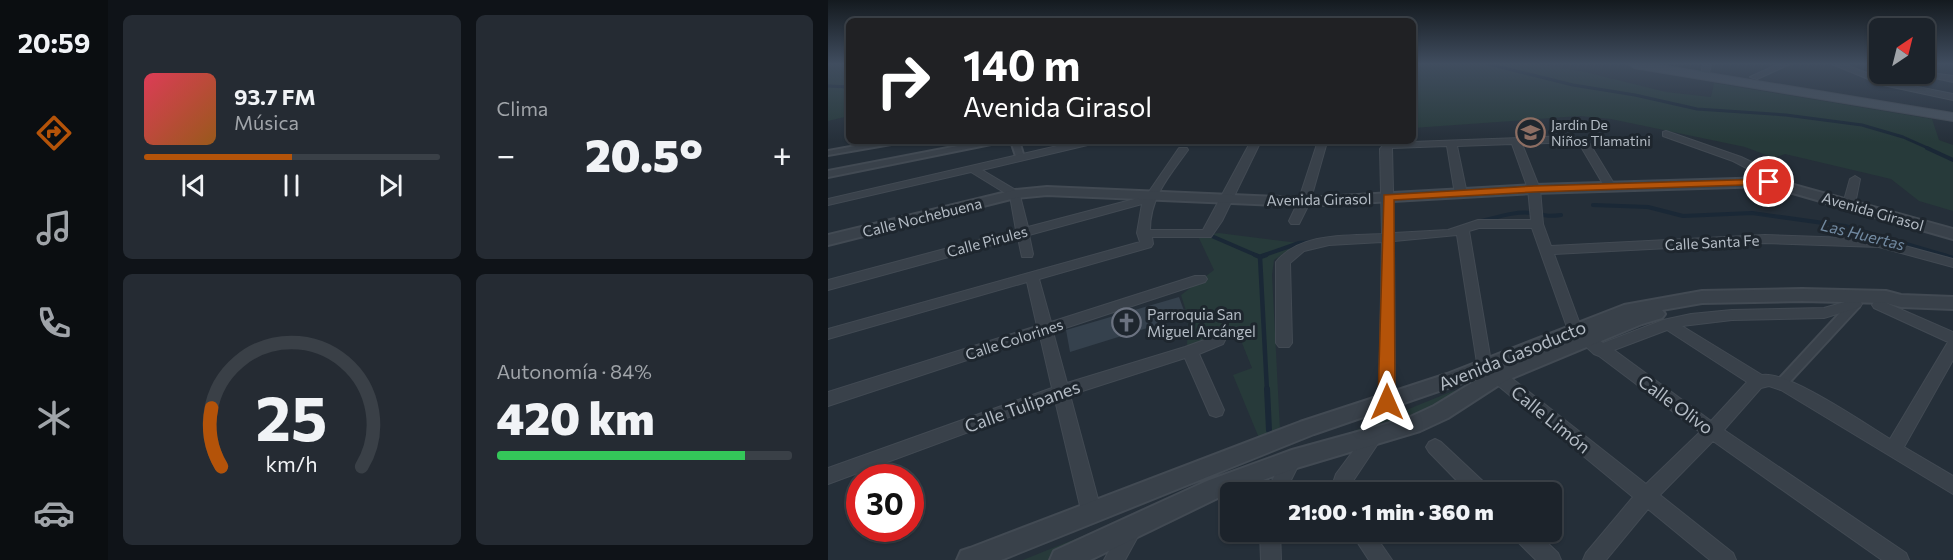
<!DOCTYPE html>
<html lang="es">
<head>
<meta charset="utf-8">
<style>
	:root { --surface:#1c232b; --page:#252b33; --text:#f1f3f6; --muted:#a0a4a9; --line:#3a4047; --accent:#b45309 }
	body { margin:0; font-family:Commissioner,sans-serif; background:var(--page); color:var(--text); height:100vh; display:flex; flex-direction:column; font-size:22px; white-space:nowrap }
	* { box-sizing:border-box; margin:0 }
	p { font-size:20px; color:var(--muted) }
	.icon { flex:none; width:33px; height:33px; fill:none; stroke:currentColor; stroke-width:2; stroke-linecap:round; stroke-linejoin:round }
	.map { position:relative; flex:1; overflow:hidden }
	.details { display:flex; flex-direction:column; gap:15px; padding:15px; background:#0f1318; width:720px }
	.details>* { flex:none }
	.banner { position:absolute; left:18px; top:18px; width:570px; height:126px; border-radius:9px; box-shadow:0 2px 4px #0004,0 0 0 2px var(--line); background:#202124; color:#fff; overflow:hidden }
	.needle { width:39px; rotate:35deg }
	.buttons { position:absolute; left:1041px; top:18px; display:grid; gap:12px }
	.buttons a { display:grid; place-items:center; width:66px; height:66px; border-radius:9px; background:var(--surface); box-shadow:0 2px 4px #0004,0 0 0 2px var(--line); font-size:30px }
	.speed { position:absolute; left:18px; top:464px; display:flex; gap:12px; font-size:30px; font-weight:700; text-align:center }
	.speed>* { display:grid; place-content:center; width:78px; height:78px; border-radius:50%; background:var(--surface); box-shadow:0 2px 4px #0004,0 0 0 2px var(--line); line-height:1 }
	.speed .limit { border:9px solid #d22; background:#fff; color:#111 }
	.pin { position:absolute; display:grid; place-items:center; width:51px; height:51px; color:#fff; margin:-26px; border:3px solid #fff; border-radius:50%; box-shadow:0 2px 6px #0007 }
	.me { position:absolute; width:66px; margin:-33px; rotate:0deg; stroke-linejoin:round; filter:drop-shadow(0 0 4px #0008) }
	.turn { display:flex; align-items:center; gap:21px; height:126px; padding:0 18px; font-size:27px }
	.turn .icon { width:78px; height:78px; stroke-width:2.5 }
	.turn b { display:block; font-size:42px; line-height:51px }
	.big { font-size:45px; font-weight:800; line-height:1.1 }
	.details .widget { flex:1; display:flex; flex-direction:column; justify-content:center; gap:9px; min-width:0; padding:0 21px; border-radius:9px; background:var(--page) }
	.details .dial { align-items:center; gap:0 }
	.dial svg { height:156px; overflow:visible; fill:none; stroke:var(--line); stroke-width:7; stroke-linecap:round; text-anchor:middle }
	.dial text { fill:var(--text); stroke:none }
	.song { display:flex; align-items:center; gap:18px }
	.cover { width:72px; height:72px; border-radius:9px; background:linear-gradient(135deg,hsl(350 70% 55%),hsl(30 70% 35%)) }
	.played { height:6px; border-radius:3px; background:linear-gradient(90deg,var(--accent) 50%,var(--line) 50%) }
	.keys { display:flex; justify-content:space-around; direction:ltr }
	.heat { display:flex; justify-content:space-between; align-items:center; font-size:33px; direction:ltr }
	.charge { height:9px; border-radius:4px; background:linear-gradient(90deg,#34c759 84%,var(--line) 0) }
	.details .tiles { flex:1; display:grid; gap:15px; grid-template-columns:repeat(2,1fr) }
	.trip { position:absolute; left:392px; top:482px; width:342px; height:60px; border-radius:9px; background:var(--surface); box-shadow:0 2px 4px #0004,0 0 0 2px var(--line); font-weight:800; line-height:60px; text-align:center }
	main { display:flex; flex:1; min-height:0 }
	.dock { display:flex; flex-direction:column; width:108px; justify-content:space-around; align-items:center; background:#0b0e11; color:var(--muted) }
	.dock .icon { width:42px; height:42px }
	.dock .current { color:var(--accent) }
	.dock b { font-size:27px; color:var(--text) }
	.map>svg:first-child { display:block }
	.green { fill:#273a3a }
	.lines { fill:none; stroke-linecap:round; stroke-linejoin:round }
	.stream-far3 { stroke:#1a2836; stroke-width:3 }
	.stream-far2 { stroke:#1a2836; stroke-width:4 }
	.stream-far1 { stroke:#1a2836; stroke-width:4.5 }
	.stream { stroke:#1a2836; stroke-width:6 }
	.building { fill:#35414d }
	.pedestrian-casing { stroke:#424a53; stroke-width:4 }
	.minor-casing { stroke:#424a53; stroke-width:2 }
	.tertiary-casing { stroke:#424a53; stroke-width:4 }
	.secondary-casing { stroke:#424a53; stroke-width:2 }
	.pedestrian { fill:#39414a; fill-rule:evenodd }
	.minor { fill:#39414a; fill-rule:evenodd }
	.tertiary { fill:#39414a; fill-rule:evenodd }
	.secondary { fill:#47515c; fill-rule:evenodd }
	.route { fill:#b45309; stroke:#753606; stroke-width:1.5 }
	.labels { text-anchor:middle; dominant-baseline:central; stroke-width:6; stroke-linejoin:round; paint-order:stroke }
	.far-poi-label { font-size:14px; fill:#b4bcc5; stroke:#1e262e; text-anchor:start }
	.street-label { font-size:15px; fill:#b4bcc5; stroke:#1e262e }
	.poi-label { font-size:15px; fill:#b4bcc5; stroke:#1e262e; text-anchor:start }
	.water-label { font-size:16px; font-style:italic; fill:#7189a0; stroke:#1e262e }
	.near-street-label { font-size:18px; fill:#b4bcc5; stroke:#1e262e }
</style>
</head>
<body>
<main>
<nav class="dock">
<b>20:59</b>
<svg class="icon current" aria-label="directions" viewBox="0 0 24 24"><path d="M12 3l9 9-9 9-9-9zM9 14v-3h6M13 9l2 2-2 2"/></svg>
<svg class="icon" aria-label="music" viewBox="0 0 24 24"><path d="M9 18V5l10-2v13"/><circle cx="6" cy="18" r="3"/><circle cx="16" cy="16" r="3"/></svg>
<svg class="icon" aria-label="phone" viewBox="0 0 24 24"><path d="M5 4h4l2 5-3 2q2 4 5 5l2-3 5 2v4C11 20 4 13 5 4z"/></svg>
<svg class="icon" aria-label="climate" viewBox="0 0 24 24"><path d="M12 3v18M4 7l16 10M4 17L20 7"/></svg>
<svg class="icon" aria-label="car" viewBox="0 0 24 24"><path d="M5 17H2v-5l4-1 3-4h7l3 4 3 1v5h-3M9 17h6M6 11h13"/><circle cx="7" cy="17" r="2"/><circle cx="17" cy="17" r="2"/></svg>
</nav>
<section class="details">
<div class="tiles">
<div class="widget">
<div class="song"><i class="cover"></i><div><b>93.7 FM</b><p>Música</p></div></div>
<div class="played"></div>
<div class="keys"><svg class="icon" aria-label="previous" viewBox="0 0 24 24"><path d="M18 5L8 12l10 7zM5 5v14"/></svg><svg class="icon" aria-label="pause" viewBox="0 0 24 24"><path d="M8 5v14M16 5v14"/></svg><svg class="icon" aria-label="next" viewBox="0 0 24 24"><path d="M6 5l10 7-10 7zM19 5v14"/></svg></div>
</div>
<div class="widget"><p>Clima</p>
<div class="heat"><a>−</a><b class="big">20.5°</b><a>+</a></div>
</div>
<div class="widget dial"><svg viewBox="0 0 100 80">
<path d="M14 69A42 42 0 1 1 86 69"/>
<path d="M14 69A42 42 0 0 1 9 39" stroke="#b45309"/>
<text x="50" y="56" font-size="32" font-weight="700">25</text>
<text x="50" y="72" font-size="11">km/h</text>
</svg></div>
<div class="widget"><p>Autonomía · 84%</p><b class="big">420 km</b><div class="charge"></div></div>
</div>
</section>
<div class="map">
<svg width="1125" height="560" viewBox="0 0 1125 560">
	<rect width="100%" height="100%" fill="#252f39"/>
	<g class="green">
		<polygon points="0,64 21,64 21,116 0,121"/>
		<polygon points="585,64 707,64 753,71 838,92 883,97 886,83 1104,119 1111,140 1125,145 1125,211 1091,201 1063,179 957,154 946,158 917,147 783,119 752,116 585,128"/>
		<polygon points="391,233 471,243 446,260 444,275 452,430 431,438 405,375 424,368 414,343 404,333 359,346 360,317 353,295 386,270 370,236"/>
		<path d="M639 388 583 423 417 475 225 560H195C337 502 482 450 625 391Z"/>
	</g>
	<g class="lines">
		<g class="stream-far3">
			<polyline points="660,64 745,85 807,95 869,109 958,115 1034,125 1075,137 1102,149"/>
			<polyline points="0,86 21,87"/>
		</g>
		<g class="stream-far2">
			<polyline points="1099,148 1125,160"/>
			<polyline points="765,205 820,207 855,216 924,213 1017,226 1119,256"/>
			<path d="M654 221C670 217 687 211 704 213 716 215 719 217 733 215"/>
			<polyline points="379,234 430,256"/>
			<polyline points="434,256 471,243 483,242"/>
		</g>
		<g class="stream-far1">
			<polyline points="427,255 432,257 438,255"/>
			<polyline points="1114,255 1125,258"/>
			<polyline points="432,257 439,391"/>
		</g>
		<polyline class="stream" points="439,389 441,430"/>
	</g>
	<polygon class="building" points="351,297 358,316 242,352 238,330"/>
	<g class="lines">
		<defs>
			<g id="pedestrian">
				<polygon points="55,141 73,141 69,143 0,155 0,151"/>
				<polygon points="156,141 172,141 168,143 0,177 0,171"/>
				<polygon points="183,141 191,141 196,157 190,160 186,158 188,156"/>
				<polygon points="1027,300 1031,301 1032,304 1031,307 957,387 953,389 949,387 947,384 949,381 1023,301"/>
			</g>
			<g id="minor">
				<polygon points="875,64 883,64 880,77 873,75"/>
				<polygon points="951,64 962,64 929,79 922,77"/>
				<polygon points="1004,64 1015,64 1060,81 1125,94 1125,100 1055,85"/>
				<polygon points="1096,72 1125,76 1125,82 1089,74"/>
				<polygon points="838,131 913,157 936,168 944,159 952,159 953,161 943,173 947,182 945,184 937,184 932,175 905,161 835,136 835,132"/>
				<path d="M744 136 760 141 788 187 786 189H778L752 145 743 142 694 144 712 189 715 224 723 246 937 235 1051 239 1125 259V267L1051 247 937 243 726 254 753 327 775 343 835 320 863 314 904 310 996 308 1027 299 1032 301 1034 304 1032 307 996 318 904 320 854 326 934 375C959 370 1037 424 1062 439L1120 342 1046 308 1044 305 1046 302H1056L1125 332V360L1076 447 1125 476V494L953 390 941 386 933 388 896 430 1078 553 1081 560H1054L885 441 832 495 905 553 908 560H882L820 509 778 560H755L758 553 805 497 650 369 629 235 566 241 567 402 565 407 559 409 553 407 551 402 554 242 501 245 476 251 462 263 464 343 461 347H451L448 343V262C472 232 519 236 554 234L552 149 557 143ZM684 144 700 189 703 220H650L620 230 566 233 564 148 619 146 627 194 633 197 639 194 629 146ZM651 228H704L740 330 766 354 771 356 872 432 818 484 663 362 641 231ZM839 330 919 382 883 421 786 350Z"/>
				<path d="M251 141H269L268 143 154 170 191 192 200 227 318 196 351 148H359L360 150C342 175 322 197 322 230H375L423 141H433L394 221 383 237H324L325 244 323 247 211 279 223 322 367 276H377L379 279 377 282 225 332 239 383 357 347 390 335 395 336 397 340 395 344 371 354 396 410 394 415 388 417 382 415 357 358 242 395 274 514 271 520 264 523 257 520 254 514 227 400 0 484V468L224 388 212 336 0 406V392L209 326 199 282 0 339V329L312 242 309 233 314 204 201 235 205 254 204 257H194L190 238 0 290V280L188 230 182 196 143 172 0 205V199Z"/>
				<polygon points="490,141 499,142 482,202 471,224 463,224 461,221 470,202"/>
				<polygon points="1027,176 1032,179 1027,204 1025,206 1017,206 1015,204 1022,179"/>
				<polygon points="546,429 552,431 555,436 523,484 520,492 502,492 508,474 540,431"/>
				<polygon points="607,439 613,442 660,486 662,492 640,492 601,452 598,447 601,442"/>
				<polygon points="464,452 470,454 473,460 457,492 438,492 458,454"/>
				<polygon points="304,520 311,522 314,529 297,560 276,560 297,522"/>
				<polygon points="432,531 452,531 453,560 433,560"/>
				<polygon points="522,531 544,531 564,560 541,560"/>
				<polygon points="683,531 707,531 730,553 733,560 708,560 686,538"/>
			</g>
			<g id="tertiary">
				<polygon points="941,178 1125,229 1125,239 940,186 706,193 476,206 219,195 187,198 0,245 0,235 187,190 219,187 476,198 706,185"/>
				<polygon points="974,289 1058,291 1073,295 1125,297 1125,309 1073,307 1058,303 974,301 874,303 834,310 837,314 834,318 814,324 677,381 620,418 592,431 465,469 402,492 262,560 222,560 226,551 379,481 464,450 580,418 606,406 657,375 486,434 173,560 129,560 133,551 142,548 472,422 619,374 796,305 874,291"/>
			</g>
			<polygon id="secondary" points="800,64 826,64 1125,113 1125,121 806,68"/>
		</defs>
		<use href="#pedestrian" class="pedestrian-casing"/>
		<use href="#minor" class="minor-casing"/>
		<use href="#tertiary" class="tertiary-casing"/>
		<use href="#secondary" class="secondary-casing"/>
		<use href="#pedestrian" class="pedestrian"/>
		<use href="#minor" class="minor"/>
		<use href="#tertiary" class="tertiary"/>
		<use href="#secondary" class="secondary"/>
	</g>
	<linearGradient id="sky" x2="0" y2="1"><stop stop-color="#141a1f"/><stop offset="0.45" stop-color="#404d5f"/><stop offset="1" stop-color="#404d5f" stop-opacity="0"/></linearGradient>
	<rect width="1125" height="142" fill="url(#sky)"/>
	<polygon class="route" points="941,179 946,182 945,184 706,192 566,200 567,402 565,407 559,409 553,407 550,402 556,195 706,186"/>
	<defs>
		<symbol id="school-ring" viewBox="-11 -11 22 22"><circle r="9.5" fill="#1e262e" stroke="#8d6e63" stroke-width="1.5"/><path d="M0-5L7-2L0 1L-7-2ZM-4 1L0 2.5L4 1V4Q0 6-4 4Z" fill="#8d6e63"/></symbol>
		<symbol id="church-ring" viewBox="-11 -11 22 22"><circle r="9.5" fill="#1e262e" stroke="#6b7280" stroke-width="1.5"/><path d="M-1.2-6h2.4v3.5h3.3v2.4h-3.3V6h-2.4V-.1h-3.3v-2.4h3.3Z" fill="#6b7280"/></symbol>
	</defs>
	<g fill-rule="evenodd">
		<use href="#school-ring" x="686" y="116" width="33" height="33"/>
		<use href="#church-ring" x="282" y="306" width="33" height="33"/>
	</g>
	<g class="labels">
		<g class="far-poi-label">
			<text x="723" y="124">Jardin De<tspan x="723" dy="16">Niños Tlamatini</tspan></text>
		</g>
		<g class="street-label">
			<text transform="translate(491 199) rotate(-1)">Avenida Girasol</text>
			<text transform="translate(1045 211) rotate(16)">Avenida Girasol</text>
			<text transform="translate(94 217) rotate(-14)">Calle Nochebuena</text>
			<text transform="translate(159 241) rotate(-15)">Calle Pirules</text>
			<text transform="translate(884 242) rotate(-3)">Calle Santa Fe</text>
			<text transform="translate(186 339) rotate(-18)">Calle Colorines</text>
		</g>
		<g class="poi-label">
			<text x="319" y="314">Parroquia San<tspan x="319" dy="17">Miguel Arcángel</tspan></text>
		</g>
		<g class="water-label">
			<text transform="translate(1035 234) rotate(14)">Las Huertas</text>
		</g>
		<g class="near-street-label">
			<text transform="translate(684 355) rotate(-22)">Avenida Gasoducto</text>
			<text transform="translate(848 404) rotate(36)">Calle Olivo</text>
			<text transform="translate(194 406) rotate(-20)">Calle Tulipanes</text>
			<text transform="translate(723 419) rotate(39)">Calle Limón</text>
		</g>
	</g>
</svg>
<div class="buttons">
<a><svg class="needle" viewBox="-14 -14 28 28"><path d="M0-13l5 13h-10z" fill="#e53935"/><path d="M0 13l5-13h-10z" fill="#a0a4a9"/></svg></a>
</div>
<div class="speed"><div class="limit">30</div></div>
<div class="pin" style="left:941px;top:182px;background:#d93025"><svg class="icon" aria-label="arrive" viewBox="0 0 24 24"><path d="M6 21V4h12l-3 4 3 4H6"/></svg></div>
<svg class="me" style="left:559px;top:402px" viewBox="-20 -20 40 40"><path d="M0-17L14 15 0 8-14 15z" fill="#b45309" stroke="#fff" stroke-width="4"/></svg>
<div class="trip">21:00 · 1 min · 360 m</div>
<div class="banner">
<div class="turn"><svg class="icon" aria-label="right" viewBox="0 0 24 24"><path d="M7 20v-9h11M14 6l5 5-5 5"/></svg><div><b>140 m</b>Avenida Girasol</div></div>
</div>
</div>
</main>
</body>
</html>
